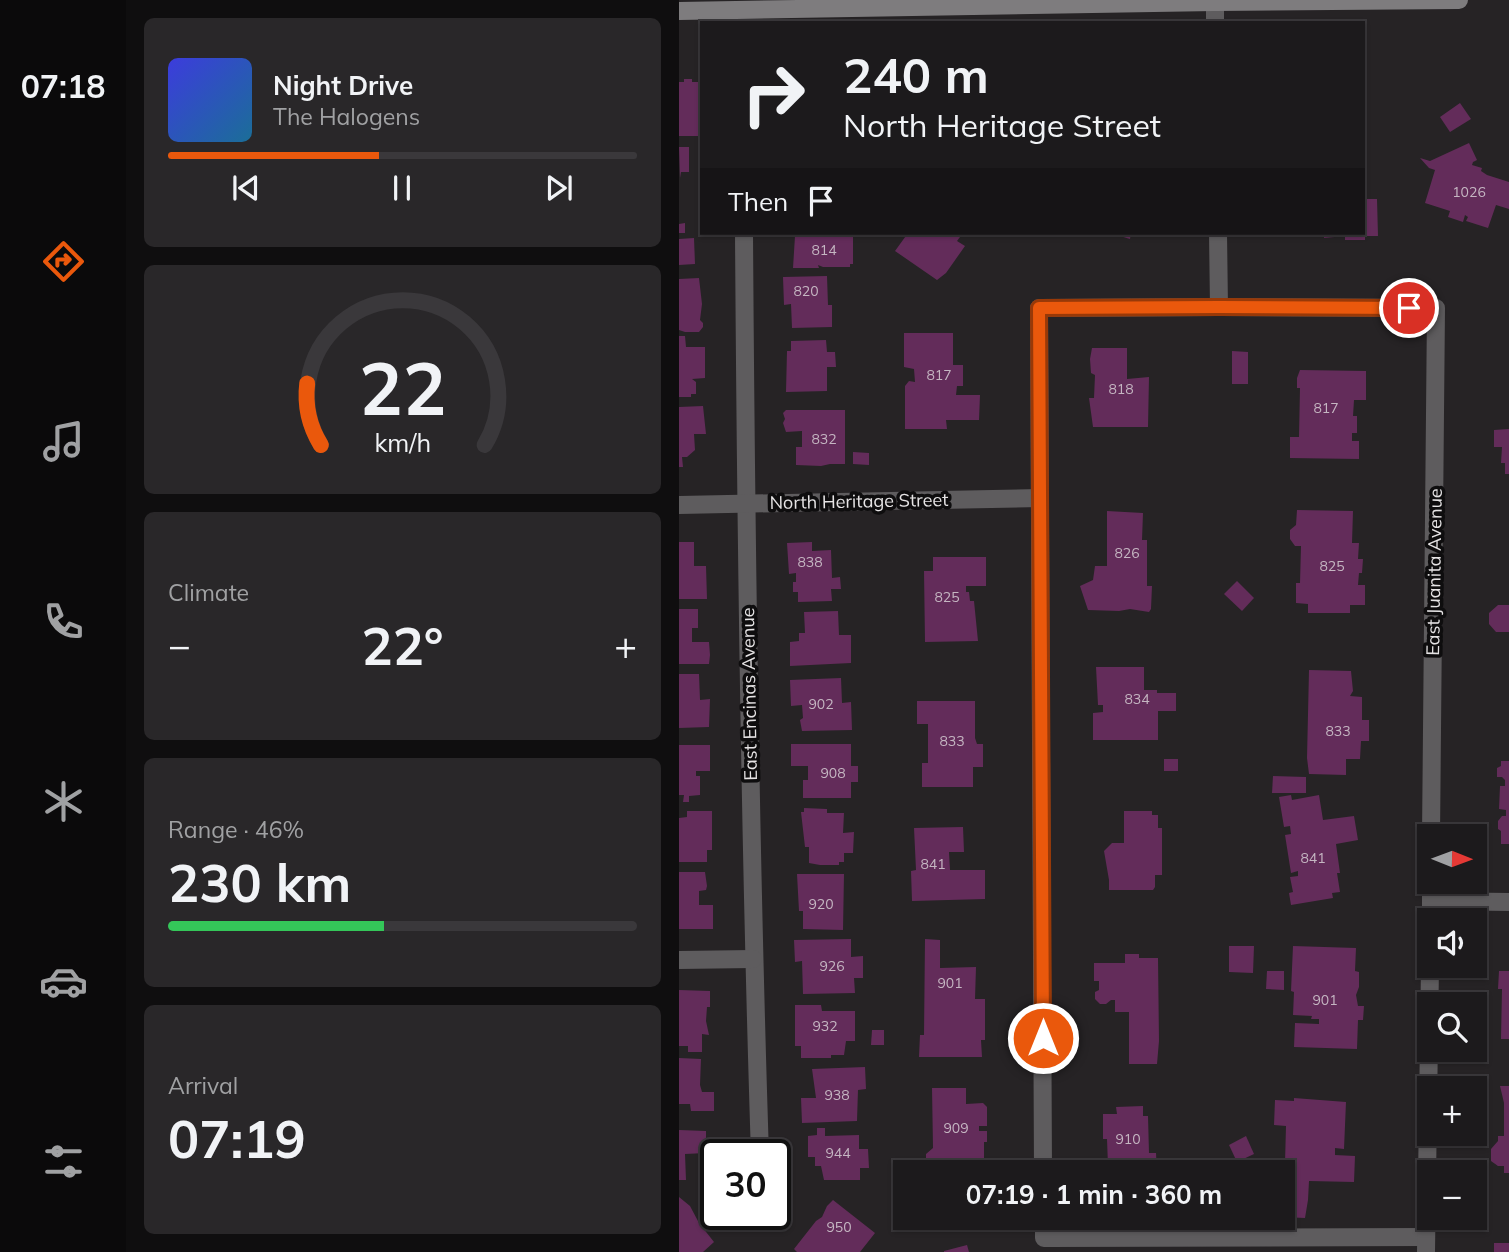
<!DOCTYPE html>
<html lang="en">
<head>
<meta charset="utf-8">
<style>
	:root { --surface:#1c1a1c; --page:#292729; --text:#f1f3f6; --muted:#a0a1a3; --line:#3a383b; --accent:#ea580c }
	body { margin:0; font-family:Mulish,sans-serif; background:var(--page); color:var(--text); height:100vh; display:flex; flex-direction:column; font-size:26px; white-space:nowrap }
	* { box-sizing:border-box; margin:0 }
	p { font-size:23px; color:var(--muted) }
	.icon { flex:none; width:38px; height:38px; fill:none; stroke:currentColor; stroke-width:2; stroke-linecap:round; stroke-linejoin:round }
	.map { position:relative; flex:1; overflow:hidden }
	.side { display:flex; flex-direction:column; gap:18px; padding:18px; background:#0f0e0f; width:553px }
	.side>* { flex:none }
	.banner { position:absolute; left:21px; top:21px; width:665px; height:214px; border-radius:0px; box-shadow:0 2px 5px #0004,0 0 0 2px var(--line); background:#1c1a1c; color:var(--text); overflow:hidden }
	.needle { width:46px; rotate:91deg }
	.fabs { position:absolute; left:738px; top:824px; display:grid; gap:14px }
	.fabs a { display:grid; place-items:center; width:70px; height:70px; border-radius:0px; background:var(--surface); box-shadow:0 2px 5px #0004,0 0 0 2px var(--line); font-size:35px }
	.speed { position:absolute; left:21px; top:1139px; display:flex; gap:14px; font-size:35px; font-weight:700; text-align:center }
	.speed>* { display:grid; place-content:center; width:91px; height:91px; border-radius:50%; background:var(--surface); box-shadow:0 2px 5px #0004,0 0 0 2px var(--line); line-height:1 }
	.speed .limit { border:4px solid #111; border-radius:10px; background:#fff; color:#111 }
	.pin { position:absolute; display:grid; place-items:center; width:60px; height:60px; color:#fff; margin:-30px; border:4px solid #fff; border-radius:50%; box-shadow:0 2px 7px #0007 }
	.me { position:absolute; width:77px; margin:-38px; rotate:0deg; stroke-linejoin:round; filter:drop-shadow(0 0 5px #0008) }
	.turn { display:flex; align-items:center; gap:24px; height:147px; padding:0 28px; font-size:32px }
	.turn .icon { width:91px; height:91px; stroke-width:2.5 }
	.turn b { display:block; font-size:49px; line-height:60px }
	.then { display:flex; align-items:center; height:66px; padding:0 28px; background:#0003; gap:14px; font-size:26px }
	.big { font-size:52px; font-weight:700; line-height:1.1 }
	.side .tile { flex:1; display:flex; flex-direction:column; justify-content:center; gap:10px; min-width:0; padding:0 24px; border-radius:10px; background:var(--page) }
	.side .dial { align-items:center; gap:0 }
	.dial svg { height:182px; overflow:visible; fill:none; stroke:var(--line); stroke-width:7; stroke-linecap:round; text-anchor:middle }
	.dial text { fill:var(--text); stroke:none }
	.song { display:flex; align-items:center; gap:21px }
	.cover { width:84px; height:84px; border-radius:10px; background:linear-gradient(135deg,hsl(240 70% 55%),hsl(200 70% 35%)) }
	.played { height:7px; border-radius:4px; background:linear-gradient(90deg,var(--accent) 45%,var(--line) 45%) }
	.keys { display:flex; justify-content:space-around; direction:ltr }
	.heat { display:flex; justify-content:space-between; align-items:center; font-size:38px; direction:ltr }
	.charge { height:10px; border-radius:5px; background:linear-gradient(90deg,#34c759 46%,var(--line) 0) }
	.trip { position:absolute; left:214px; top:1160px; width:402px; height:70px; border-radius:0px; background:var(--surface); box-shadow:0 2px 5px #0004,0 0 0 2px var(--line); font-weight:700; line-height:70px; text-align:center }
	main { display:flex; flex:1; min-height:0 }
	.tabs { display:flex; flex-direction:column; width:126px; justify-content:space-around; align-items:center; background:#0b0a0b; color:var(--muted) }
	.tabs .icon { width:49px; height:49px }
	.tabs .selected { color:var(--accent) }
	.tabs b { font-size:32px; color:var(--text) }
	.map>svg:first-child { display:block }
	.building { fill:#632c5a }
	.lines { fill:none; stroke-linecap:round; stroke-linejoin:round }
	.minor { stroke:#5e5c5e; stroke-width:18 }
	.secondary { stroke:#7e7c7e; stroke-width:18 }
	.route-casing { stroke:#983908; stroke-width:18 }
	.route { stroke:#ea580c; stroke-width:12 }
	.labels { text-anchor:middle; dominant-baseline:central; stroke-width:7; stroke-linejoin:round; paint-order:stroke }
	.number-label { font-size:14px; fill:#c5b6c2 }
	.street-label { font-size:18px; fill:#e6e4e5; stroke:#0e0d0e }
</style>
</head>
<body>
<main>
<nav class="tabs">
<b>07:18</b>
<svg class="icon selected" aria-label="directions" viewBox="0 0 24 24"><path d="M12 3l9 9-9 9-9-9zM9 14v-3h6M13 9l2 2-2 2"/></svg>
<svg class="icon" aria-label="music" viewBox="0 0 24 24"><path d="M9 18V5l10-2v13"/><circle cx="6" cy="18" r="3"/><circle cx="16" cy="16" r="3"/></svg>
<svg class="icon" aria-label="phone" viewBox="0 0 24 24"><path d="M5 4h4l2 5-3 2q2 4 5 5l2-3 5 2v4C11 20 4 13 5 4z"/></svg>
<svg class="icon" aria-label="climate" viewBox="0 0 24 24"><path d="M12 3v18M4 7l16 10M4 17L20 7"/></svg>
<svg class="icon" aria-label="car" viewBox="0 0 24 24"><path d="M5 17H2v-5l4-1 3-4h7l3 4 3 1v5h-3M9 17h6M6 11h13"/><circle cx="7" cy="17" r="2"/><circle cx="17" cy="17" r="2"/></svg>
<svg class="icon" aria-label="filters" viewBox="0 0 24 24"><path d="M4 7h16M4 17h16"/><circle cx="9" cy="7" r="2"/><circle cx="15" cy="17" r="2"/></svg>
</nav>
<section class="side">
<div class="tile">
<div class="song"><i class="cover"></i><div><b>Night Drive</b><p>The Halogens</p></div></div>
<div class="played"></div>
<div class="keys"><svg class="icon" aria-label="previous" viewBox="0 0 24 24"><path d="M18 5L8 12l10 7zM5 5v14"/></svg><svg class="icon" aria-label="pause" viewBox="0 0 24 24"><path d="M8 5v14M16 5v14"/></svg><svg class="icon" aria-label="next" viewBox="0 0 24 24"><path d="M6 5l10 7-10 7zM19 5v14"/></svg></div>
</div>
<div class="tile dial"><svg viewBox="0 0 100 80">
<path d="M14 69A42 42 0 1 1 86 69"/>
<path d="M14 69A42 42 0 0 1 8 42" stroke="#ea580c"/>
<text x="50" y="56" font-size="32" font-weight="700">22</text>
<text x="50" y="72" font-size="11">km/h</text>
</svg></div>
<div class="tile"><p>Climate</p>
<div class="heat"><a>−</a><b class="big">22°</b><a>+</a></div>
</div>
<div class="tile"><p>Range · 46%</p><b class="big">230 km</b><div class="charge"></div></div>
<div class="tile"><p>Arrival</p><b class="big">07:19</b></div>
</section>
<div class="map">
<svg width="830" height="1252" viewBox="0 0 830 1252">
	<rect width="100%" height="100%" fill="#262325"/>
	<g class="building">
		<polygon points="5,79 13,79 13,82 23,82 23,136 0,136 0,82 5,82"/>
		<polygon points="781,103 792,119 771,132 761,117"/>
		<polygon points="790,143 798,160 794,162 793,165 803,168 802,171 808,175 830,182 830,209 817,205 809,228 787,221 789,217 786,215 784,222 769,217 771,211 746,203 756,170 750,168 741,158 751,161"/>
		<polygon points="0,147 10,147 10,172 2,172 1,178"/>
		<polygon points="684,199 698,199 699,236 686,236 686,240 666,240 666,236 645,238 645,233 684,233"/>
		<polygon points="6,223 6,233 0,233 0,224"/>
		<polygon points="120,233 174,233 174,264 171,264 171,267 144,267 139,265 140,268 114,268 116,236 120,236"/>
		<polygon points="229,233 284,233 278,241 286,246 267,273 258,280 216,251"/>
		<polygon points="431,233 452,233 451,239"/>
		<polygon points="15,238 16,264 0,265 0,239"/>
		<polygon points="148,276 149,305 153,305 153,327 113,328 112,304 105,305 104,277"/>
		<polygon points="20,278 23,304 21,320 24,323 24,327 20,332 6,332 0,330 0,279"/>
		<polygon points="225,333 274,333 274,365 284,365 284,386 278,386 277,395 301,395 300,420 267,420 268,429 226,429 226,386 230,381 236,382 235,369 225,367"/>
		<polygon points="0,336 6,336 7,347 26,347 26,378 13,379 17,382 17,394 12,394 12,397 0,397"/>
		<polygon points="147,340 148,352 156,352 157,367 148,367 148,391 107,392 108,351 112,351 112,341"/>
		<polygon points="413,348 448,348 448,379 470,377 469,427 414,427 410,398 415,398 416,375 412,373 411,359"/>
		<polygon points="553,351 569,352 569,384 553,384"/>
		<polygon points="621,370 687,371 687,400 675,400 674,416 678,416 678,433 673,433 673,441 680,441 680,459 611,458 611,437 620,437 621,388 618,388 618,378"/>
		<polygon points="24,406 27,434 15,434 16,450 8,457 3,457 4,467 0,467 0,407"/>
		<polygon points="107,410 166,410 166,464 151,464 142,466 117,465 117,447 123,447 123,431 107,432 104,423 106,419 104,413"/>
		<polygon points="830,429 830,474 826,474 826,463 822,463 823,447 815,447 815,430"/>
		<polygon points="174,452 190,453 190,465 174,464"/>
		<polygon points="618,510 674,511 673,543 680,543 679,559 684,559 683,573 680,573 679,585 686,585 686,605 671,605 671,613 629,613 629,604 617,603 617,583 621,583 622,546 616,546 611,539 611,530 617,525"/>
		<polygon points="428,511 464,513 463,540 468,540 468,586 473,586 472,609 470,612 451,609 440,611 409,610 401,586 414,580 416,566 428,566"/>
		<polygon points="0,542 15,542 15,566 27,566 28,599 0,599"/>
		<polygon points="133,542 133,551 152,550 153,578 161,577 162,589 152,589 153,601 119,602 119,592 114,592 114,582 117,582 117,573 110,574 108,543"/>
		<polygon points="254,557 307,557 307,586 287,586 287,592 290,592 291,601 295,601 299,641 246,642 245,571 254,571"/>
		<polygon points="558,581 575,598 563,611 545,594"/>
		<polygon points="819,605 830,605 830,632 817,632 810,624 810,613"/>
		<polygon points="0,609 19,609 19,628 13,628 13,642 30,642 31,655 30,664 0,664"/>
		<polygon points="159,611 160,635 172,635 172,663 111,666 111,642 120,641 120,633 126,633 125,612"/>
		<polygon points="417,667 465,667 465,690 478,690 478,693 497,693 497,711 479,711 479,740 414,740 414,713 424,712 424,705 419,705"/>
		<polygon points="630,670 672,671 674,691 671,696 683,697 683,720 690,720 690,741 682,741 681,759 667,759 667,775 630,774 628,758"/>
		<polygon points="0,674 20,674 21,700 31,699 30,727 0,728"/>
		<polygon points="162,678 163,703 172,702 173,730 123,731 121,720 124,718 123,705 112,706 111,680"/>
		<polygon points="238,701 296,701 296,738 298,744 304,744 304,767 294,767 294,787 243,787 243,763 249,763 249,724 238,724"/>
		<polygon points="112,744 172,744 172,766 179,766 179,782 172,782 172,798 124,798 124,780 129,780 129,766 112,766"/>
		<polygon points="0,745 31,745 31,771 17,771 17,776 21,776 21,795 10,796 10,802 4,802 5,795 0,795"/>
		<rect x="485" y="759" width="14" height="12"/>
		<polygon points="822,761 830,761 830,844 822,844 822,831 819,829 819,821 823,816 827,816 827,810 820,809 821,786 826,786 826,780 823,777 818,777 818,768 822,766"/>
		<polygon points="594,776 627,777 627,793 593,793"/>
		<polygon points="612,795 613,800 640,795 644,820 675,816 679,840 657,844 661,873 658,873 661,892 653,893 654,898 612,905 610,893 614,892 611,877 619,876 619,871 612,873 606,835 612,834 611,826 605,827 600,797"/>
		<polygon points="125,808 148,809 148,813 165,813 164,833 175,832 174,853 165,853 165,862 160,862 160,865 141,865 130,863 130,847 126,847 122,812 125,812"/>
		<polygon points="8,811 33,811 33,850 28,850 28,862 0,862 0,818 8,817"/>
		<polygon points="445,811 473,811 473,815 479,815 479,828 483,828 483,875 476,875 476,887 474,890 430,890 430,880 425,851 433,843 445,843"/>
		<polygon points="284,827 285,852 270,852 271,870 306,870 306,899 233,901 232,871 237,870 235,828"/>
		<polygon points="0,872 26,872 28,886 27,890 20,891 20,905 34,905 34,929 0,929"/>
		<polygon points="118,874 165,874 164,930 124,929 124,911 120,911"/>
		<polygon points="172,939 172,957 184,956 184,978 175,978 176,993 124,994 123,961 116,962 115,940"/>
		<polygon points="246,939 261,940 261,968 297,967 296,999 306,999 306,1040 302,1040 303,1057 240,1057 241,1035 245,1035"/>
		<polygon points="550,946 575,946 574,973 550,972"/>
		<polygon points="614,946 677,948 676,971 680,972 680,987 677,995 679,1006 685,1006 684,1020 679,1020 678,1049 615,1047 616,1023 640,1024 640,1019 632,1019 633,1016 614,1015 615,992 612,991"/>
		<polygon points="446,954 460,954 460,958 479,958 480,1041 478,1064 450,1064 450,1012 436,1012 436,1000 432,1000 427,1004 421,1004 416,999 416,992 420,990 420,981 415,981 415,963 446,963"/>
		<polygon points="588,971 605,971 605,990 587,989"/>
		<polygon points="820,971 830,971 830,1039 822,1039 823,989 819,989"/>
		<polygon points="0,990 31,991 31,1007 28,1007 27,1021 30,1035 23,1034 23,1052 9,1052 9,1046 0,1046"/>
		<polygon points="116,1005 142,1005 143,1011 176,1011 176,1041 167,1041 165,1055 152,1055 152,1058 122,1058 122,1046 116,1046"/>
		<polygon points="193,1030 205,1030 205,1045 192,1045"/>
		<polygon points="0,1058 22,1059 21,1085 23,1092 35,1092 35,1111 12,1111 11,1104 0,1104"/>
		<polygon points="186,1067 187,1089 179,1090 178,1121 123,1123 122,1098 137,1098 133,1069"/>
		<polygon points="821,1086 830,1086 830,1173 825,1173 825,1166 819,1166 812,1161 812,1149 819,1141 819,1136 825,1136 825,1103"/>
		<polygon points="253,1088 287,1088 287,1104 304,1103 308,1107 308,1126 300,1126 300,1131 308,1131 308,1142 305,1142 305,1158 301,1158 301,1164 296,1167 296,1170 300,1172 256,1172 247,1166 247,1154 254,1148"/>
		<polygon points="615,1098 667,1102 665,1149 656,1148 656,1155 676,1156 675,1182 630,1181 629,1200 626,1218 604,1217 604,1172 596,1172 596,1163 606,1163 607,1126 595,1125 596,1100 615,1101"/>
		<polygon points="464,1106 464,1116 469,1116 470,1153 477,1153 478,1172 412,1172 412,1166 429,1166 428,1139 424,1139 424,1114 438,1114 437,1107"/>
		<polygon points="138,1128 146,1128 146,1136 180,1135 180,1149 189,1149 190,1168 181,1168 181,1180 145,1180 142,1166 136,1166 136,1157 129,1157 129,1136 138,1135"/>
		<polygon points="0,1130 27,1131 27,1153 6,1154 7,1180 0,1180"/>
		<polygon points="567,1136 575,1154 558,1162 550,1145"/>
		<polygon points="0,1197 11,1206 20,1223 35,1242 24,1252 0,1252"/>
		<polygon points="154,1200 196,1233 181,1252 118,1252 115,1249 137,1221 143,1217 148,1206"/>
		<rect x="815" y="1243" width="15" height="9"/>
		<polygon points="288,1245 290,1252 265,1252 265,1251"/>
	</g>
	<g class="lines">
		<g class="minor">
			<polyline points="536,0 536,23"/>
			<path d="M65 233C67 540 71 848 81 1155"/>
			<polyline points="539,233 540,307"/>
			<polyline points="0,505 361,498"/>
			<polyline points="752,901 830,902"/>
			<polyline points="752,920 752,882"/>
			<polyline points="0,960 74,959"/>
			<polyline points="364,1172 360,308 540,307 757,308 752,836"/>
			<polyline points="365,1218 365,1238 747,1237"/>
			<polyline points="747,1252 751,966"/>
		</g>
		<polyline class="secondary" points="0,11 536,2 780,0"/>
	</g>
	<g class="lines">
		<defs>
			<polyline id="route" points="364,1038 360,308 540,307 730,308"/>
		</defs>
		<use href="#route" class="route-casing"/>
		<use href="#route" class="route"/>
	</g>
	<g class="labels">
		<g class="number-label">
			<text x="790" y="192">1026</text>
			<text x="145" y="250">814</text>
			<text x="127" y="291">820</text>
			<text x="260" y="375">817</text>
			<text x="442" y="389">818</text>
			<text x="647" y="408">817</text>
			<text x="145" y="439">832</text>
			<text x="448" y="553">826</text>
			<text x="131" y="562">838</text>
			<text x="653" y="566">825</text>
			<text x="268" y="597">825</text>
			<text x="458" y="699">834</text>
			<text x="142" y="704">902</text>
			<text x="659" y="731">833</text>
			<text x="273" y="741">833</text>
			<text x="154" y="773">908</text>
			<text x="634" y="858">841</text>
			<text x="254" y="864">841</text>
			<text x="142" y="904">920</text>
			<text x="153" y="966">926</text>
			<text x="271" y="983">901</text>
			<text x="646" y="1000">901</text>
			<text x="146" y="1026">932</text>
			<text x="158" y="1095">938</text>
			<text x="277" y="1128">909</text>
			<text x="449" y="1139">910</text>
			<text x="159" y="1153">944</text>
			<text x="160" y="1227">950</text>
		</g>
		<g class="street-label">
			<text transform="translate(180 501) rotate(-1)">North Heritage Street</text>
			<text transform="translate(755 572) rotate(-89)">East Juanita Avenue</text>
			<text transform="translate(70 694) rotate(-91)">East Encinas Avenue</text>
		</g>
	</g>
</svg>
<div class="fabs">
<a><svg class="needle" viewBox="-14 -14 28 28"><path d="M0-13l5 13h-10z" fill="#e53935"/><path d="M0 13l5-13h-10z" fill="#a0a1a3"/></svg></a>
<a><svg class="icon" aria-label="sound" viewBox="0 0 24 24"><path d="M4 9h4l5-4v14l-5-4H4zM17 9q2 3 0 6"/></svg></a>
<a><svg class="icon" aria-label="search" viewBox="0 0 24 24"><circle cx="10" cy="10" r="6"/><path d="M15 15l6 6"/></svg></a>
<a>+</a>
<a>−</a>
</div>
<div class="speed"><div class="limit">30</div></div>
<div class="pin" style="left:730px;top:308px;background:#d93025"><svg class="icon" aria-label="arrive" viewBox="0 0 24 24"><path d="M6 21V4h12l-3 4 3 4H6"/></svg></div>
<svg class="me" style="left:364px;top:1038px" viewBox="-20 -20 40 40"><circle r="17" fill="#ea580c" stroke="#fff" stroke-width="3"/><path d="M0-11L8 9 0 5-8 9z" fill="#fff"/></svg>
<div class="trip">07:19 · 1 min · 360 m</div>
<div class="banner">
<div class="turn"><svg class="icon" aria-label="right" viewBox="0 0 24 24"><path d="M7 20v-9h11M14 6l5 5-5 5"/></svg><div><b>240 m</b>North Heritage Street</div></div>
<div class="then">Then<svg class="icon" aria-label="arrive" viewBox="0 0 24 24"><path d="M6 21V4h12l-3 4 3 4H6"/></svg></div>
</div>
</div>
</main>
</body>
</html>
